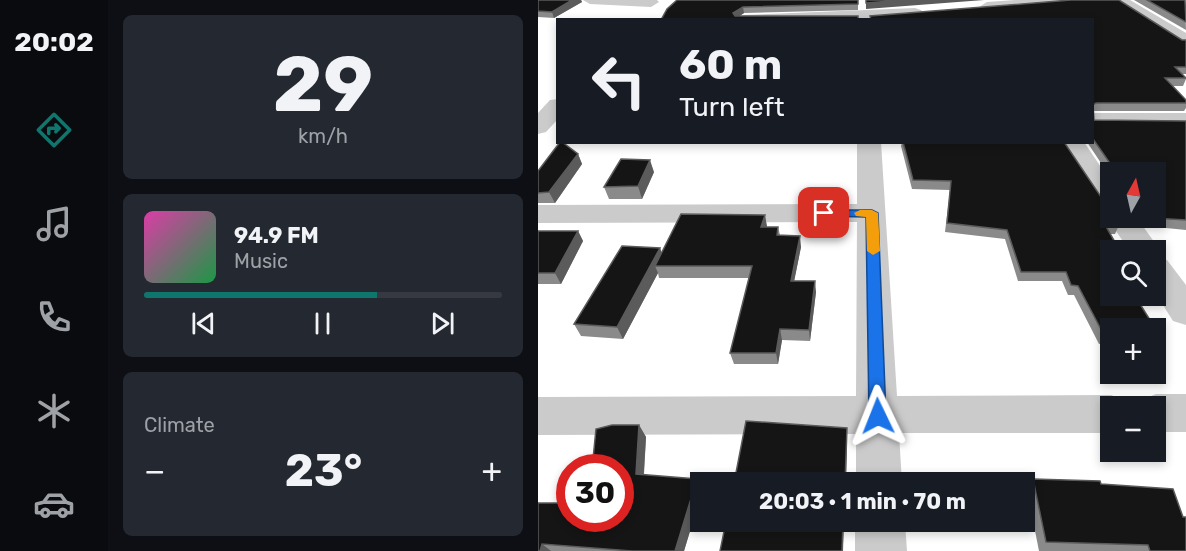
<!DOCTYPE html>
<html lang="en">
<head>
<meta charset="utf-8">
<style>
	:root { --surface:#171b24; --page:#242831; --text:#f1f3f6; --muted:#9ea1a6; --line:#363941; --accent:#0f766e }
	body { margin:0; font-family:Rubik,sans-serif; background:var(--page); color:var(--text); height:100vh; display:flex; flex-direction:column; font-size:22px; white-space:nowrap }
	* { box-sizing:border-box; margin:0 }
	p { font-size:20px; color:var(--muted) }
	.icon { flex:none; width:33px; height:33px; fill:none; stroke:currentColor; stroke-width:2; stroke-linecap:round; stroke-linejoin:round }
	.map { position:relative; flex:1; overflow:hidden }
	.sheet { display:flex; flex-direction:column; gap:15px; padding:15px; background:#0d0f14; width:430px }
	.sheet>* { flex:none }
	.hud { position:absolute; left:18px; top:18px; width:538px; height:126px; border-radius:0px; box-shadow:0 3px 9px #0003; background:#171b24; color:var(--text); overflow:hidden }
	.needle { width:39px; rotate:8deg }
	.buttons { position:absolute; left:562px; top:162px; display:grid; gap:12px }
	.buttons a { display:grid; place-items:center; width:66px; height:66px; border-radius:0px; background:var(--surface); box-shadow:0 3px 9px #0003; font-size:30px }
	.speed { position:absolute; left:18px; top:454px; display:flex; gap:12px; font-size:30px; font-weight:700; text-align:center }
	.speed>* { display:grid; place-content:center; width:78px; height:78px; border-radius:50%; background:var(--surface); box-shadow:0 3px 9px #0003; line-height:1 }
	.speed .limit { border:9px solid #d22; background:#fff; color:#111 }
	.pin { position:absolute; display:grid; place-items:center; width:51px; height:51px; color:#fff; margin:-26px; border-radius:12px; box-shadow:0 3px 9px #0006 }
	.me { position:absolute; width:66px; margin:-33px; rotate:358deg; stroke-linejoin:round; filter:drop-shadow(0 0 4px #0008) }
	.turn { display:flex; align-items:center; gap:21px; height:126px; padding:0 24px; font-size:27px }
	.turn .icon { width:78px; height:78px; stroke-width:2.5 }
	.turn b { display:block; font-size:42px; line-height:51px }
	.big { font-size:45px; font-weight:700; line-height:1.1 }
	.sheet .tile { flex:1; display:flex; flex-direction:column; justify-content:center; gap:9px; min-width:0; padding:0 21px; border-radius:9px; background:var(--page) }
	.sheet .dial { align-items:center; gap:0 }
	.dial b { font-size:78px; line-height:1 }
	.song { display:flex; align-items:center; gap:18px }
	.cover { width:72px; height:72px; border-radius:9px; background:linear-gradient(135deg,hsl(320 70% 55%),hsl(140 70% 35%)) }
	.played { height:6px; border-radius:3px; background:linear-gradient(90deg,var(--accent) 65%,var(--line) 65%) }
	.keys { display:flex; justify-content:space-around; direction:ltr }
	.heat { display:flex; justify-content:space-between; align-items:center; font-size:33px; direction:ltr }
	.trip { position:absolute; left:152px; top:472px; width:345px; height:60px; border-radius:0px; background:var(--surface); box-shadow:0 3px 9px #0003; font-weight:700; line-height:60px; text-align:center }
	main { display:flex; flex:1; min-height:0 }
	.tab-bar { display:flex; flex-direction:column; width:108px; justify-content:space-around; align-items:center; background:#090b0e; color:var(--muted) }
	.tab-bar .icon { width:42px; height:42px }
	.tab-bar .on { color:var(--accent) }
	.tab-bar b { font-size:27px; color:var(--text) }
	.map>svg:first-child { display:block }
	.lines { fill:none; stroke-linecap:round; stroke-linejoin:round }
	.minor { fill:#cbcbcb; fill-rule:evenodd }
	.wall { fill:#8a8a8a }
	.shaded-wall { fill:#5b5b5b }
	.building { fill:#151515; stroke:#5b5b5b; stroke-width:1.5 }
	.route { fill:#1a73e8; stroke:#114b97; stroke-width:1.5 }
	.slow { fill:#f59e0b }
</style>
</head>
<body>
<main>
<nav class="tab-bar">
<b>20:02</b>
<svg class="icon on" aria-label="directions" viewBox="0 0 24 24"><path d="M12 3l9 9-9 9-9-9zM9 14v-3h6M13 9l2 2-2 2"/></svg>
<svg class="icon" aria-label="music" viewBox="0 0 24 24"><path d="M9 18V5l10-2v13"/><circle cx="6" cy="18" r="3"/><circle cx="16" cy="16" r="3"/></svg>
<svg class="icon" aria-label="phone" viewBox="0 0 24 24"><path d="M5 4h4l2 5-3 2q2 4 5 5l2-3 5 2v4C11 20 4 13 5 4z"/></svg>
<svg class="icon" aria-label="climate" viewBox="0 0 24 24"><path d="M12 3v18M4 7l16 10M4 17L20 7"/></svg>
<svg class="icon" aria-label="car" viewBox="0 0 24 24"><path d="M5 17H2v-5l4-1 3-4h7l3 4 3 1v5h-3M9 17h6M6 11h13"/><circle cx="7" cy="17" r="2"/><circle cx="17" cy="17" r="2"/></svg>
</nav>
<section class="sheet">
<div class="tile dial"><b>29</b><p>km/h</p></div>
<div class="tile">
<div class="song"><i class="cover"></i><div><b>94.9 FM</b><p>Music</p></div></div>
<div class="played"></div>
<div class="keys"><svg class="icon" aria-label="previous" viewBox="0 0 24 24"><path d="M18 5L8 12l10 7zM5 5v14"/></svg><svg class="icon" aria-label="pause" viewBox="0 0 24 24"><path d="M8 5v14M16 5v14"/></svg><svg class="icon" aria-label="next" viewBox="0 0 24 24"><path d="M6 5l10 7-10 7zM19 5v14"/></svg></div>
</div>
<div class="tile"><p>Climate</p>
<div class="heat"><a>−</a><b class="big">23°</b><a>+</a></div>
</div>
</section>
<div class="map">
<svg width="648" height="551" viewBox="0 0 648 551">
	<rect width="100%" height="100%" fill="#fff"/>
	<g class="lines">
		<g class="minor">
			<polygon points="45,0 119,0 121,2 113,7 52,4"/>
			<polygon points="477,0 538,0 531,4 449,12 441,7 449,2"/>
			<polygon points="574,0 592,0 648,33 648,46 642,45"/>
			<polygon points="377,8 383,10 385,13 383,16 353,20 198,20 206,15"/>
			<polygon points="20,99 20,119 8,132 0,134 0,113 12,100"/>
			<rect x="555" y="113" width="93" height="14"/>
			<polygon points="319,142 343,142 359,396 573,395 588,401 591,406 573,406 573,433 361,433 364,483 318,483 318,434 0,435 0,397 318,396 319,222 0,223 0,205 319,204"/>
			<polygon points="521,142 546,142 573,182 573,210 563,208"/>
			<polygon points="573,213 573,218 599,218 622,250 618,256 618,250 591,250 569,218"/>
			<polygon points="618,257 629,260 648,285 648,325 635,321 618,294"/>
			<polygon points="618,394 648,394 648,432 618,432 618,406 600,406 603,400"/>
			<polygon points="317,522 367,522 369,551 317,551"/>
		</g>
	</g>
	<g class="wall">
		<polygon points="0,0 43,0 44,2 16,18 0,17"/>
		<polygon points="320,0 320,10 206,13 201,16 123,20 129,9"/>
		<polygon points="533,0 581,0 644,40 648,40 648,74 644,74 648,78 648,79 645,86 634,86 648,100 648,108 646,111 556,111 556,120 648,121 648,230 608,226 600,218 618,218 618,172 573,172 573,178 549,142 555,142 555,20 332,20 332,16"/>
		<polygon points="596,0 647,0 648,30"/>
		<polygon points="364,142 526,142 565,200 573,203 573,207 571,211 581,225 577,234 572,234 581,249 581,250 573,250 573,343 561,344 536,295 530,295 524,281 480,281 467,239 407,232 412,190 374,189 363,146"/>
		<polygon points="40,154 44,164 17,203 0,203 0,171"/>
		<polygon points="116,172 104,199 71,199 66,187"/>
		<polygon points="228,227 240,227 242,235 263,247 256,281 278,292 272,341 244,340 240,364 196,364 192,353 212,278 121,278 120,273 85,339 43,336 36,324 122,248 124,253"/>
		<polygon points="0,231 40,231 45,241 23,284 0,284"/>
		<polygon points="101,425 108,437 106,475 159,479 162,485 162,498 146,551 0,551 0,503 32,519"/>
		<polygon points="495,479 563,484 645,517 648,551 501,551 489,490"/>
	</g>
	<g class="shaded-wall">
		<polygon points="34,0 43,0 44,2 16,18 14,12"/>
		<polygon points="367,0 446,0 328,9 328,3"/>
		<polygon points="205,7 206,13 196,20 195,13"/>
		<polygon points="40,154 44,164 17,203 11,192"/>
		<polygon points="112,160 116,172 104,199 100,186"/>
		<polygon points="227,215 229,226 225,238 223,227"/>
		<polygon points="40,231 45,241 23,284 17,273"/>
		<polygon points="262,236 263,247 254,292 253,281"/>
		<polygon points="122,248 126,260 117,266 120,273 85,339 79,327"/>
		<polygon points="277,281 278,292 272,341 271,330"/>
		<polygon points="242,329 244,340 240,364 238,353"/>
		<polygon points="101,425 108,437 105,485 98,474"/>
		<polygon points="309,428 309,443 308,483 307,483"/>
		<polygon points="159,479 162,485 162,498 146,551 137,551"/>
		<polygon points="305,522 306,522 305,551 304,551"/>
		<polygon points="4,544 13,551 2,551"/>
	</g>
	<g class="building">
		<polygon points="0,0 34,0 14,12 0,11"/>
		<polygon points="139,0 320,0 320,4 205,7 195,13 197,16 320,16 320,20 123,20 129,9"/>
		<polygon points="328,0 367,0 328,3"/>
		<polygon points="533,0 581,0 644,40 648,40 648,67 637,67 648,78 627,78 648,100 648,103 558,103 555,105 556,120 648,121 648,220 615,218 618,218 618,172 578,172 555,139 555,20 333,20 332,16"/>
		<polygon points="609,0 647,0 648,22"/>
		<polygon points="22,142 24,142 40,154 11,192 0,193 0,171"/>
		<polygon points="365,142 526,142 565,200 573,203 573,205 570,209 573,213 573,218 576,218 581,225 567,225 581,249 574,249 574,250 573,250 573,296 597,296 617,328 573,328 573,334 566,335 540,286 533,285 528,272 483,272 469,230 409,223 413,181 375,180"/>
		<polygon points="83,159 112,160 100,186 66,187"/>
		<polygon points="143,214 227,215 223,227 240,227 239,235 262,236 253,281 277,281 271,330 242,329 238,353 192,353 214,266 117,266"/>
		<polygon points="0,231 40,231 17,273 0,273"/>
		<polygon points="84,246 122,248 79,327 36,324"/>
		<polygon points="208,421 309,428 307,483 196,483"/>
		<polygon points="74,425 101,425 98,474 159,479 137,551 94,551 4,544 2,551 0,551 0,503 32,503 32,519 82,519 82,468 50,468 55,459 58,429"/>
		<polygon points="495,479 562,481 563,484 635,489 645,517 648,517 648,551 612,551 610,545 508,542"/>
		<polygon points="188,522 305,522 304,551 182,551"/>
	</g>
	<polygon class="route" points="286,210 334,210 340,213 348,416 346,422 340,424 333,422 331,416 328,217 282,216 281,213"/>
	<polygon class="slow" points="334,210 340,213 342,251 335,255 329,251 328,217 318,216 316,213 322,210"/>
</svg>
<div class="buttons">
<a><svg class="needle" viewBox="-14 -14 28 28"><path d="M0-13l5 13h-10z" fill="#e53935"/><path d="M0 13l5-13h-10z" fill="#9ea1a6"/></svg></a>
<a><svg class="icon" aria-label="search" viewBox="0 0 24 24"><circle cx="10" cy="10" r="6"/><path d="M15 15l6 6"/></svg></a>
<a>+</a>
<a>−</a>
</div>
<div class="speed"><div class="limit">30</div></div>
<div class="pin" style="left:286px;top:213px;background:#d93025"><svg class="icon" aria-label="arrive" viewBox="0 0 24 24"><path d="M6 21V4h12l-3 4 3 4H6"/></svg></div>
<svg class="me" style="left:340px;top:416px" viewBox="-20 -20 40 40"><path d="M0-17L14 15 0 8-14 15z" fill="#1a73e8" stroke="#fff" stroke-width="4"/></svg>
<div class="trip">20:03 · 1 min · 70 m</div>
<div class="hud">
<div class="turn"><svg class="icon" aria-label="left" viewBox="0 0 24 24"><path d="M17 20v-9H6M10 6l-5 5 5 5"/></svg><div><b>60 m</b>Turn left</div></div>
</div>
</div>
</main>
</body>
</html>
